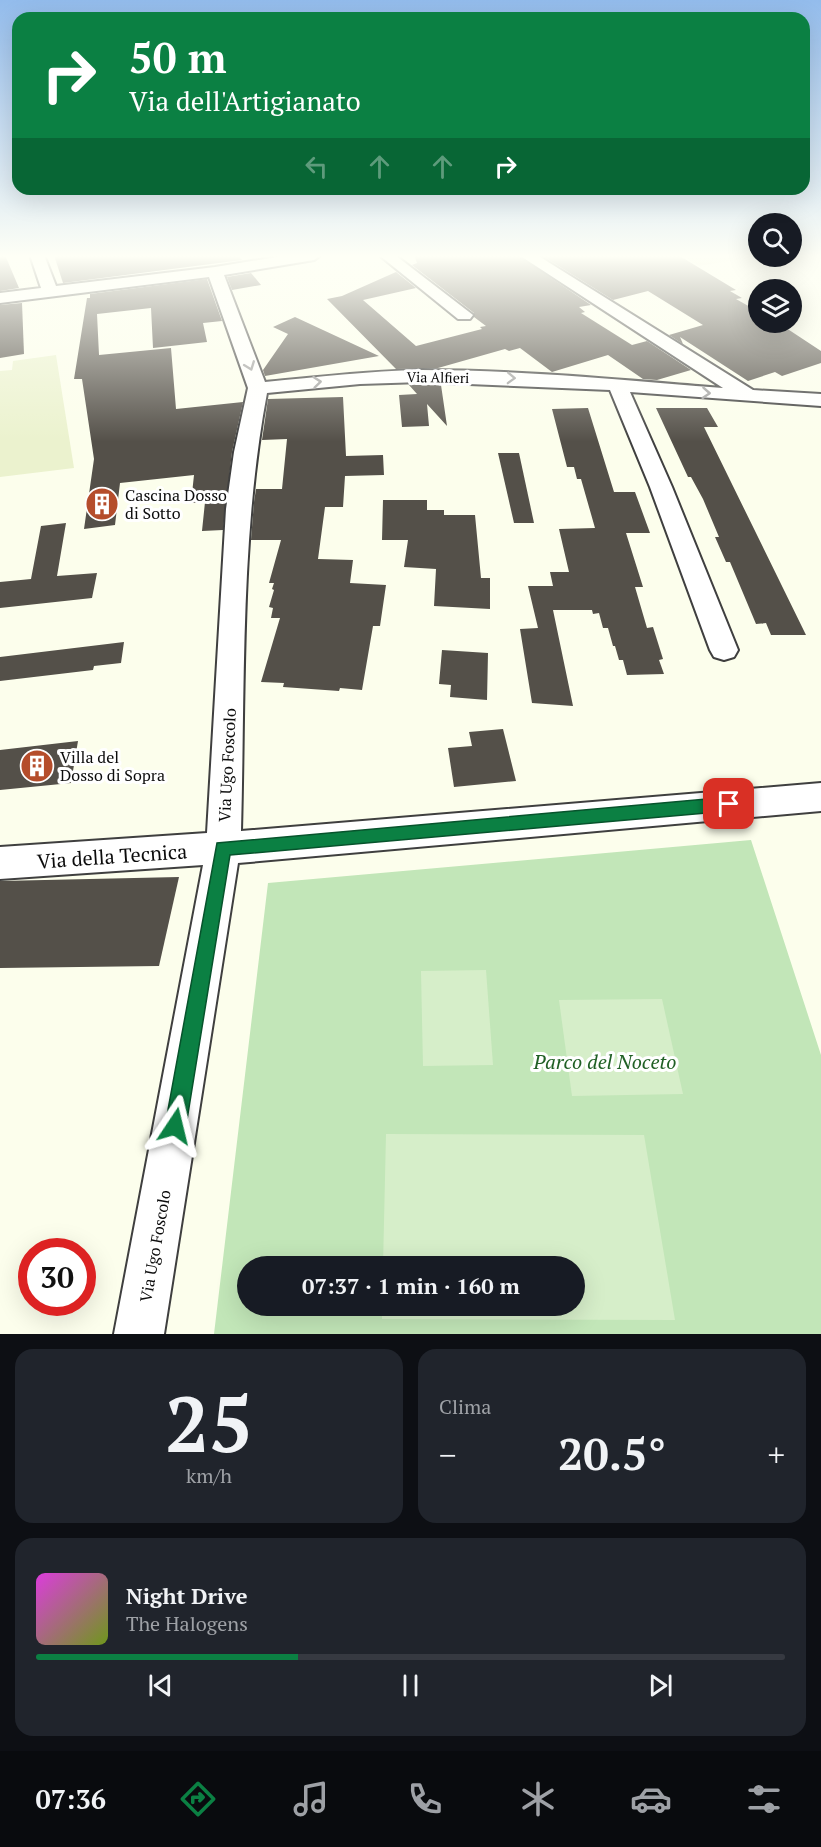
<!DOCTYPE html>
<html lang="it">
<head>
<meta charset="utf-8">
<style>
	:root { --surface:#171b24; --page:#20242c; --text:#f1f3f6; --muted:#9ea1a6; --line:#363941; --accent:#0b8043 }
	body { margin:0; font-family:"PT Serif",serif; background:var(--page); color:var(--text); height:100vh; display:flex; flex-direction:column; font-size:22px; white-space:nowrap }
	* { box-sizing:border-box; margin:0 }
	p { font-size:20px; color:var(--muted) }
	.icon { flex:none; width:33px; height:33px; fill:none; stroke:currentColor; stroke-width:2; stroke-linecap:round; stroke-linejoin:round }
	.map { position:relative; height:1334px; overflow:hidden }
	.panel { display:flex; flex-direction:column; gap:15px; padding:15px; background:#0d0f14; flex:1 }
	.panel>* { flex:none }
	.hud { position:absolute; left:12px; top:12px; width:798px; height:183px; border-radius:18px; box-shadow:0 6px 24px #0002; background:#0b8043; color:#fff; overflow:hidden }
	.fabs { position:absolute; left:748px; top:213px; display:grid; gap:12px }
	.fabs a { display:grid; place-items:center; width:54px; height:54px; border-radius:50%; background:var(--surface); box-shadow:0 6px 24px #0002; font-size:30px }
	.speed { position:absolute; left:18px; top:1238px; display:flex; gap:12px; font-size:30px; font-weight:700; text-align:center }
	.speed>* { display:grid; place-content:center; width:78px; height:78px; border-radius:50%; background:var(--surface); box-shadow:0 6px 24px #0002; line-height:1 }
	.speed .limit { border:9px solid #d22; background:#fff; color:#111 }
	.pin { position:absolute; display:grid; place-items:center; width:51px; height:51px; color:#fff; margin:-26px; border-radius:12px; box-shadow:0 3px 9px #0006 }
	.me { position:absolute; width:66px; margin:-33px; rotate:10deg; stroke-linejoin:round; filter:drop-shadow(0 0 4px #0008) }
	.turn { display:flex; align-items:center; gap:21px; height:126px; padding:0 18px; font-size:27px }
	.turn .icon { width:78px; height:78px; stroke-width:2.5 }
	.turn b { display:block; font-size:42px; line-height:51px }
	.lanes { display:flex; align-items:center; height:57px; padding:0 18px; background:#0003; justify-content:center; gap:30px; direction:ltr }
	.lanes .off { opacity:.35 }
	.big { font-size:45px; font-weight:600; line-height:1.1 }
	.panel .card { flex:1; display:flex; flex-direction:column; justify-content:center; gap:9px; min-width:0; padding:0 21px; border-radius:18px; background:var(--page) }
	.panel .dial { align-items:center; gap:0 }
	.dial b { font-size:78px; line-height:1 }
	.song { display:flex; align-items:center; gap:18px }
	.cover { width:72px; height:72px; border-radius:9px; background:linear-gradient(135deg,hsl(300 70% 55%),hsl(80 70% 35%)) }
	.played { height:6px; border-radius:3px; background:linear-gradient(90deg,var(--accent) 35%,var(--line) 35%) }
	.keys { display:flex; justify-content:space-around; direction:ltr }
	.heat { display:flex; justify-content:space-between; align-items:center; font-size:33px; direction:ltr }
	.panel .tiles { flex:1; display:grid; gap:15px; grid-template-columns:1fr 1fr }
	.card:last-child { grid-column:span 2 }
	.trip { position:absolute; left:237px; top:1256px; width:348px; height:60px; border-radius:30px; background:var(--surface); box-shadow:0 6px 24px #0002; font-weight:600; line-height:60px; text-align:center }
	.menu { display:flex; height:96px; justify-content:space-around; align-items:center; background:#090b0e; color:var(--muted) }
	.menu .icon { width:42px; height:42px }
	.menu .active { color:var(--accent) }
	.menu b { font-size:27px; color:var(--text) }
	.map>svg:first-child { display:block }
	.farmland { fill:#ebf2ce }
	.green { fill:#c2e6b8; fill-rule:evenodd }
	.pitch { fill:#d6eec9 }
	.building { fill:#545049 }
	.lines { fill:none; stroke-linecap:round; stroke-linejoin:round }
	.minor-casing { stroke:#3f3f3f; stroke-width:4 }
	.minor { fill:#fff; fill-rule:evenodd }
	.oneway { stroke:#9e9e9e }
	.route { fill:#0b8043; stroke:#07532c; stroke-width:1.5 }
	.labels { text-anchor:middle; dominant-baseline:central; stroke-width:6; stroke-linejoin:round; paint-order:stroke }
	.far-street-label { font-size:14px; fill:#0c0c0c; stroke:#fff }
	.poi-label { font-size:16px; fill:#0c0c0c; stroke:#fff; text-anchor:start }
	.street-label { font-size:16px; fill:#0c0c0c; stroke:#fff }
	.near-street-label { font-size:20px; fill:#0c0c0c; stroke:#fff }
	.near-park-label { font-size:20px; font-style:italic; fill:#206025; stroke:#fff }
</style>
</head>
<body>
<div class="map">
<svg width="821" height="1334" viewBox="0 0 821 1334">
	<rect width="100%" height="100%" fill="#fcfeec"/>
	<g class="farmland">
		<polygon points="682,255 759,255 759,256 699,266"/>
		<polygon points="56,355 74,468 0,477 0,371 12,370 13,361"/>
	</g>
	<path class="green" d="M751 840 821 1055V1334H214L268 883ZM248 1266H574V1305H248Z"/>
	<g class="pitch">
		<polygon points="486,970 493,1065 423,1066 421,971"/>
		<polygon points="662,999 683,1094 572,1096 559,1000"/>
		<polygon points="386,1134 644,1135 675,1320 382,1319 382,1305 574,1305 574,1266 383,1266"/>
	</g>
	<g class="building">
		<polygon points="0,255 5,255 19,288 0,291"/>
		<polygon points="54,255 237,255 242,260 63,283"/>
		<polygon points="414,255 517,255 591,305 579,307 585,312 581,313 632,345 647,341 691,370 657,380 643,379 608,355 552,372 520,348 509,351 505,349 438,368 396,369 327,299 342,296 396,272 416,288 363,300 416,346 482,329 480,327 486,326 474,317 474,313 412,265 417,263"/>
		<polygon points="541,255 678,255 736,290 730,291 742,298 736,299 759,312 759,322 777,322 821,351 821,363 782,376 775,372 748,381 680,337 683,344 669,335 703,325 648,291 613,300"/>
		<polygon points="251,273 261,285 232,290 227,277"/>
		<polygon points="207,279 222,321 203,323 207,342 153,348 151,308 97,314 99,355 171,348 176,409 243,402 232,452 223,530 202,531 205,502 191,503 194,475 120,483 115,525 84,529 94,459 82,379 74,379 87,298 90,298 90,294"/>
		<polygon points="22,303 24,354 0,358 0,305"/>
		<polygon points="295,317 379,356 265,376 263,370 288,334 273,327"/>
		<polygon points="409,385 441,385 447,426 427,404 429,426 402,427 399,395 417,394"/>
		<polygon points="343,397 346,456 383,455 384,475 345,476 343,507 325,507 318,559 353,560 350,583 386,585 380,626 373,626 362,690 340,688 339,691 283,687 284,683 261,682 280,618 271,618 273,608 269,607 274,590 272,589 274,583 269,583 281,540 251,540 254,502 256,489 282,489 287,439 262,440 268,399"/>
		<polygon points="588,408 614,492 635,492 650,533 626,533 643,587 635,587 647,628 653,627 663,659 659,660 664,674 627,675 623,660 619,660 615,646 613,646 608,628 603,628 599,613 593,614 592,610 553,610 573,706 532,703 520,629 538,628 528,586 553,586 550,572 569,572 559,529 595,528 581,479 577,479 574,467 567,467 552,409"/>
		<polygon points="656,408 707,408 718,427 704,427 806,635 771,635 766,623 756,624 730,562 726,562 715,537 719,537 703,499 691,477 688,477"/>
		<polygon points="498,453 519,453 534,523 514,523"/>
		<polygon points="383,500 427,500 427,510 444,510 444,515 475,515 481,578 490,578 490,609 434,606 436,569 404,567 408,540 382,540"/>
		<polygon points="66,523 57,576 97,573 92,598 0,608 0,582 31,579 41,526"/>
		<polygon points="124,642 121,663 94,666 93,670 0,681 0,657"/>
		<polygon points="442,650 488,653 487,700 450,697 451,685 439,684"/>
		<polygon points="503,729 516,781 454,787 448,748 472,746 469,732"/>
		<polygon points="78,741 71,783 0,790 0,750"/>
		<polygon points="179,877 159,966 0,968 0,881"/>
	</g>
	<g class="lines">
		<defs>
			<g id="minor">
				<path d="M30 255H44L56 286 215 267 289 255H321L314 260 224 275 265 382C317 377 369 371 421 370 522 370 622 380 723 388L519 255H537L753 390 821 394V406L630 392 672 487 738 650 734 657 724 660 714 657 710 650 650 487 610 390 422 382 360 384 267 393C240 537 245 685 241 831L821 783V811L238 863 164 1334H114L203 865 0 879V847L207 833 226 509 234 452 248 388 209 277 0 303V293L41 288Z"/>
				<polygon points="379,255 395,255 473,315 470,319 458,319"/>
			</g>
		</defs>
		<use href="#minor" class="minor-casing"/>
		<use href="#minor" class="minor"/>
	</g>
	<defs><path id="oneway-chevron" d="M-2-3.5L2.5 0L-2 3.5" fill="none" stroke-width="1.6" stroke-linecap="round" stroke-linejoin="round" transform="scale(1.5)"/></defs>
	<g class="oneway">
		<use href="#oneway-chevron" transform="translate(250 366) rotate(69)"/>
		<use href="#oneway-chevron" transform="translate(511 378) rotate(2)"/>
		<use href="#oneway-chevron" transform="translate(317 382) rotate(-6)"/>
		<use href="#oneway-chevron" transform="translate(706 393) rotate(4)"/>
	</g>
	<linearGradient id="sky" x2="0" y2="1"><stop stop-color="#93bcec"/><stop offset="0.58" stop-color="#fefff6"/><stop offset="1" stop-color="#fefff6" stop-opacity="0"/></linearGradient>
	<rect width="821" height="442" fill="url(#sky)"/>
	<polygon class="route" points="729,797 735,800 737,804 735,809 729,811 230,855 186,1126 183,1133 175,1136 168,1133 165,1126 217,843"/>
	<defs>
		<symbol id="building-disc" viewBox="-11 -11 22 22"><circle r="9.5" fill="#b54d2b" stroke="#fff"/><path d="M-4-6H4V6H1V3H-1V6H-4ZM-2.5-4.3h1.7v1.8h-1.7ZM.8-4.3h1.7v1.8H.8ZM-2.5-1h1.7V.8h-1.7ZM.8-1h1.7V.8H.8Z" fill="#fff"/></symbol>
	</defs>
	<g fill-rule="evenodd">
		<use href="#building-disc" x="83" y="485" width="38" height="38"/>
		<use href="#building-disc" x="18" y="747" width="38" height="38"/>
	</g>
	<g class="labels">
		<g class="far-street-label">
			<text transform="translate(438 377) rotate(1)">Via Alfieri</text>
		</g>
		<g class="poi-label">
			<text x="125" y="495">Cascina Dosso<tspan x="125" dy="18">di Sotto</tspan></text>
			<text x="60" y="757">Villa del<tspan x="60" dy="18">Dosso di Sopra</tspan></text>
		</g>
		<g class="street-label">
			<text transform="translate(227 765) rotate(-87)">Via Ugo Foscolo</text>
			<text transform="translate(155 1246) rotate(-80)">Via Ugo Foscolo</text>
		</g>
		<g class="near-street-label">
			<text transform="translate(112 856) rotate(-4)">Via della Tecnica</text>
		</g>
		<g class="near-park-label">
			<text x="605" y="1061">Parco del Noceto</text>
		</g>
	</g>
</svg>
<div class="fabs">
<a><svg class="icon" aria-label="search" viewBox="0 0 24 24"><circle cx="10" cy="10" r="6"/><path d="M15 15l6 6"/></svg></a>
<a><svg class="icon" aria-label="layers" viewBox="0 0 24 24"><path d="M12 4l9 5-9 5-9-5zM3 14l9 5 9-5"/></svg></a>
</div>
<div class="speed"><div class="limit">30</div></div>
<div class="pin" style="left:729px;top:804px;background:#d93025"><svg class="icon" aria-label="arrive" viewBox="0 0 24 24"><path d="M6 21V4h12l-3 4 3 4H6"/></svg></div>
<svg class="me" style="left:175px;top:1126px" viewBox="-20 -20 40 40"><path d="M0-17L14 15 0 8-14 15z" fill="#0b8043" stroke="#fff" stroke-width="4"/></svg>
<div class="trip">07:37 · 1 min · 160 m</div>
<div class="hud">
<div class="turn"><svg class="icon" aria-label="right" viewBox="0 0 24 24"><path d="M7 20v-9h11M14 6l5 5-5 5"/></svg><div><b>50 m</b>Via dell'Artigianato</div></div>
<div class="lanes"><svg class="icon off" aria-label="left" viewBox="0 0 24 24"><path d="M17 20v-9H6M10 6l-5 5 5 5"/></svg><svg class="icon off" aria-label="ahead" viewBox="0 0 24 24"><path d="M12 20V5M6 11l6-6 6 6"/></svg><svg class="icon off" aria-label="ahead" viewBox="0 0 24 24"><path d="M12 20V5M6 11l6-6 6 6"/></svg><svg class="icon" aria-label="right" viewBox="0 0 24 24"><path d="M7 20v-9h11M14 6l5 5-5 5"/></svg></div>
</div>
</div>
<section class="panel">
<div class="tiles">
<div class="card dial"><b>25</b><p>km/h</p></div>
<div class="card"><p>Clima</p>
<div class="heat"><a>−</a><b class="big">20.5°</b><a>+</a></div>
</div>
<div class="card">
<div class="song"><i class="cover"></i><div><b>Night Drive</b><p>The Halogens</p></div></div>
<div class="played"></div>
<div class="keys"><svg class="icon" aria-label="previous" viewBox="0 0 24 24"><path d="M18 5L8 12l10 7zM5 5v14"/></svg><svg class="icon" aria-label="pause" viewBox="0 0 24 24"><path d="M8 5v14M16 5v14"/></svg><svg class="icon" aria-label="next" viewBox="0 0 24 24"><path d="M6 5l10 7-10 7zM19 5v14"/></svg></div>
</div>
</div>
</section>
<nav class="menu">
<b>07:36</b>
<svg class="icon active" aria-label="directions" viewBox="0 0 24 24"><path d="M12 3l9 9-9 9-9-9zM9 14v-3h6M13 9l2 2-2 2"/></svg>
<svg class="icon" aria-label="music" viewBox="0 0 24 24"><path d="M9 18V5l10-2v13"/><circle cx="6" cy="18" r="3"/><circle cx="16" cy="16" r="3"/></svg>
<svg class="icon" aria-label="phone" viewBox="0 0 24 24"><path d="M5 4h4l2 5-3 2q2 4 5 5l2-3 5 2v4C11 20 4 13 5 4z"/></svg>
<svg class="icon" aria-label="climate" viewBox="0 0 24 24"><path d="M12 3v18M4 7l16 10M4 17L20 7"/></svg>
<svg class="icon" aria-label="car" viewBox="0 0 24 24"><path d="M5 17H2v-5l4-1 3-4h7l3 4 3 1v5h-3M9 17h6M6 11h13"/><circle cx="7" cy="17" r="2"/><circle cx="17" cy="17" r="2"/></svg>
<svg class="icon" aria-label="filters" viewBox="0 0 24 24"><path d="M4 7h16M4 17h16"/><circle cx="9" cy="7" r="2"/><circle cx="15" cy="17" r="2"/></svg>
</nav>
</body>
</html>
